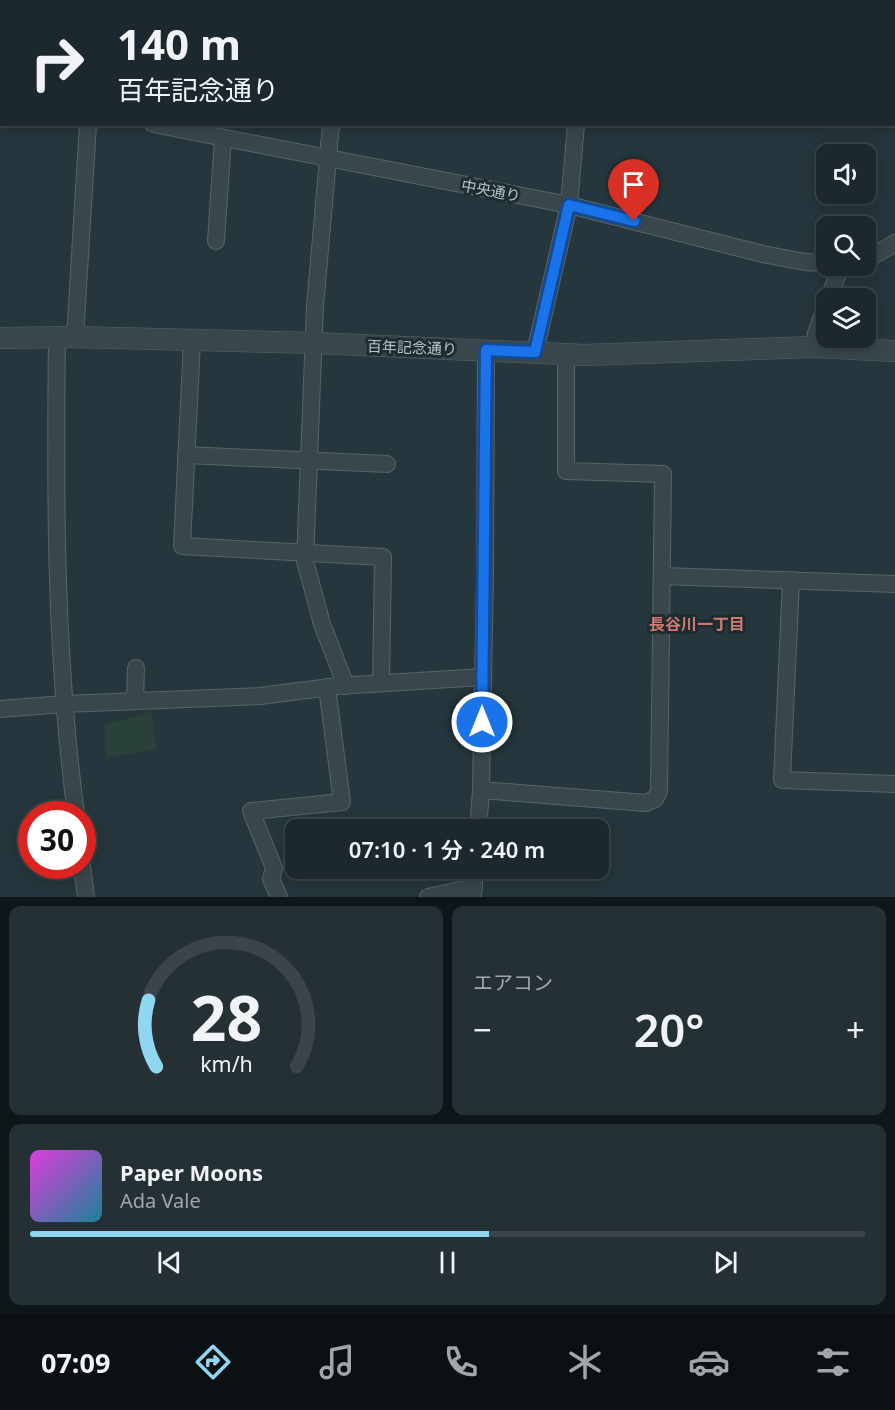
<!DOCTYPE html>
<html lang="ja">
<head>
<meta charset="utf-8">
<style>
	:root { --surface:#1c282d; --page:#253035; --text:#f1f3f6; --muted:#a0a6aa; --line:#3a4449; --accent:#90d6f1 }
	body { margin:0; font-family:"Noto Sans","Noto Sans JP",sans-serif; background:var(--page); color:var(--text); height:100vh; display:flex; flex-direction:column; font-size:22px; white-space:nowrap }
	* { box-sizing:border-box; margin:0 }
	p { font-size:20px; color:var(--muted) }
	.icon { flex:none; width:33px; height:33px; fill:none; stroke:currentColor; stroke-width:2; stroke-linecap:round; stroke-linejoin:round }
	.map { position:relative; height:897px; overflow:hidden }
	.drawer { display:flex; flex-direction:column; gap:9px; padding:9px; background:#0f1619; flex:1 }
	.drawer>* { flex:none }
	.banner { position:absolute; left:0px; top:0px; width:896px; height:126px; box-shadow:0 3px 15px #0003,0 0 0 2px var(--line); background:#1c282d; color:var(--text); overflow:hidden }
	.tools { position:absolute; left:816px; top:144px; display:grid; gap:12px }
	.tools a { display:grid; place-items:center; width:60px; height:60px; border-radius:12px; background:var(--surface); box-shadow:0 3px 15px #0003,0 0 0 2px var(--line); font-size:30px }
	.speed { position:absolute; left:18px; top:801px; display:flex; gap:12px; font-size:30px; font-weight:700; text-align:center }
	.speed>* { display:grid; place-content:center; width:78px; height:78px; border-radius:50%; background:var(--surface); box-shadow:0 3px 15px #0003,0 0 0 2px var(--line); line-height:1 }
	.speed .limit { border:9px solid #d22; background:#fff; color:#111 }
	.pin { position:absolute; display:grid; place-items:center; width:51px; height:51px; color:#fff; margin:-62px -26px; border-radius:50% 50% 50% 0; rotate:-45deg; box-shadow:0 0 6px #0007 }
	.pin .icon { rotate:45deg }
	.me { position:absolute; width:66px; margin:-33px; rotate:0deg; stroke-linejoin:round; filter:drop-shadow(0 0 4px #0008) }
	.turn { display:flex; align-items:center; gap:21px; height:126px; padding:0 18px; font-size:27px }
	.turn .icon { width:78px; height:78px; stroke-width:2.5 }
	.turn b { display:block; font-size:42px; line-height:51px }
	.big { font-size:45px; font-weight:600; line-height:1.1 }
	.drawer .card { flex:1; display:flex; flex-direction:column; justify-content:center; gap:9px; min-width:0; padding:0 21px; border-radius:12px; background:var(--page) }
	.drawer .dial { align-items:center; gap:0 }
	.dial svg { height:156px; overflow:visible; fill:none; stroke:var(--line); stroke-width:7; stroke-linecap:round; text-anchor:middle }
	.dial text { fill:var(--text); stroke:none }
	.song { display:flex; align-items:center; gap:18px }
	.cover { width:72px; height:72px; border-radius:9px; background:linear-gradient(135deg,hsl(300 70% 55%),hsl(190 70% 35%)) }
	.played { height:6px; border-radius:3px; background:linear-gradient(90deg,var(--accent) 55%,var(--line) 55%) }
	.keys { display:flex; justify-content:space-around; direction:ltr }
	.heat { display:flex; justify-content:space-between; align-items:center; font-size:33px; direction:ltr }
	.drawer .tiles { flex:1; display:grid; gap:9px; grid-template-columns:1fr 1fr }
	.card:last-child { grid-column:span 2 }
	.trip { position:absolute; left:285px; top:819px; width:324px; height:60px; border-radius:12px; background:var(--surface); box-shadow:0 3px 15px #0003,0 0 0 2px var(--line); font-weight:600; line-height:60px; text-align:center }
	.dock { display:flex; height:96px; justify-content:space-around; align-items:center; background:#0b1012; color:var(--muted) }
	.dock .icon { width:42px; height:42px }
	.dock .active { color:var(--accent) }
	.dock b { font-size:27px; color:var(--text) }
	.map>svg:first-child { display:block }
	.green { fill:#2a413a }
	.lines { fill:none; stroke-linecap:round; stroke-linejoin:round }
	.minor-casing { stroke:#57656a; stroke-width:18 }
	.tertiary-casing { stroke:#57656a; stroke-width:22 }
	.path { stroke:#495e59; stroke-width:3; stroke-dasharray:4.5 4.5; stroke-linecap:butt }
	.minor { stroke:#39474c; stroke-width:16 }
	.tertiary { stroke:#39474c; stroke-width:21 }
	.route-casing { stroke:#114b97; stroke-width:15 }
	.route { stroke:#1a73e8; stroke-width:10 }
	.labels { text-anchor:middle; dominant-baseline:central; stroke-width:6; stroke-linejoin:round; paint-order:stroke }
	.street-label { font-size:15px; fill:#b5c2c7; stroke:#1e2c31 }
	.neighbourhood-label { font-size:16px; font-weight:bold; fill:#d07a70; stroke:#1e2c31 }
</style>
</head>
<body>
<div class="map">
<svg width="895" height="897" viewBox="0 0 895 897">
	<rect width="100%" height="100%" fill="#25363c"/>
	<polygon class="green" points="151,712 157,750 106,757 105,725"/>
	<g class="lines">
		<defs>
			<g id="minor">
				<polyline points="96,2 96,0"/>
				<polyline points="341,2 341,0"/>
				<polyline points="587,2 587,0"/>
				<polyline points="0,98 2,98"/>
				<polyline points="153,124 569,205 763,254 805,262 826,263"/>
				<polyline points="331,124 315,306 305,561 322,624 346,686"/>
				<polyline points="216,241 223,138"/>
				<polyline points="866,260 895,243"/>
				<polyline points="829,298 837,276 844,266"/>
				<path d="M57 337C55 498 55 655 76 814"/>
				<polyline points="75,337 88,124"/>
				<polyline points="192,340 182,546 383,557 381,683"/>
				<polyline points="814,347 816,333 826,305"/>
				<polyline points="535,352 569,205 576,124"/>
				<polyline points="186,455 387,464"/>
				<polyline points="662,576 895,584"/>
				<polyline points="791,580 782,780 895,784"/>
				<polyline points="135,701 136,668"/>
				<polyline points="0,709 64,704 260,696 338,686 482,677"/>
				<polyline points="481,790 646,803 655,799 659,791 663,474 566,471 566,354"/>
				<polyline points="478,830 481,790 485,575 486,349"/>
				<polyline points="82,866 86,897"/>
				<polyline points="279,897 271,879 274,868 251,811 342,802 327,687"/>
				<polyline points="428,897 474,887"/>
				<polyline points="473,897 475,868"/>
			</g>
			<polyline id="tertiary" points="0,338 75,337 315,343 584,355 814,347 895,351"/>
		</defs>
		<use href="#minor" class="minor-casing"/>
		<use href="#tertiary" class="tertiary-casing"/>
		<polyline class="path" points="519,2 519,0"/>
		<use href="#minor" class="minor"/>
		<use href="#tertiary" class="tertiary"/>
	</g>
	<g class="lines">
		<defs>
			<polyline id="route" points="482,722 486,350 535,352 569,205 634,221"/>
		</defs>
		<use href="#route" class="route-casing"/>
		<use href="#route" class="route"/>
	</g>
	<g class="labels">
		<g class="street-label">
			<text transform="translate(491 190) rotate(11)">中央通り</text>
			<text transform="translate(412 347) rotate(2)">百年記念通り</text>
		</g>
		<g class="neighbourhood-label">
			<text x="697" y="624">長谷川一丁目</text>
		</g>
	</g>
</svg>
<div class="tools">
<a><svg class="icon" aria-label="sound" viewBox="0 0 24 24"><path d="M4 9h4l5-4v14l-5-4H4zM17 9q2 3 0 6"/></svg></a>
<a><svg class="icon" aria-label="search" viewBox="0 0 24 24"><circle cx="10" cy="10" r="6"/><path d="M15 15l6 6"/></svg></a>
<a><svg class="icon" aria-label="layers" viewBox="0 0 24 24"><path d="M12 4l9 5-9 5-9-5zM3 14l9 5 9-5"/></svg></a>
</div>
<div class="speed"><div class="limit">30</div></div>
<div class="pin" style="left:634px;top:221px;background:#d93025"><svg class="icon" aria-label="arrive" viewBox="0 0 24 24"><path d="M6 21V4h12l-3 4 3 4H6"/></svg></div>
<svg class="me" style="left:482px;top:722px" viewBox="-20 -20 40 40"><circle r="17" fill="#1a73e8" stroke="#fff" stroke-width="3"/><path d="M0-11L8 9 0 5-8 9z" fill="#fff"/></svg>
<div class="trip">07:10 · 1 分 · 240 m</div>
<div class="banner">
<div class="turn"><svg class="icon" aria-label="right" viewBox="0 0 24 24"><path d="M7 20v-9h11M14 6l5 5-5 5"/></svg><div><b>140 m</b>百年記念通り</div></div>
</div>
</div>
<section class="drawer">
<div class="tiles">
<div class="card dial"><svg viewBox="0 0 100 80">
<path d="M14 69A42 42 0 1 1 86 69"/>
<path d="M14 69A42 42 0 0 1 10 35" stroke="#90d6f1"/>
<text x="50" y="56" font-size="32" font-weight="700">28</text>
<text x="50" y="72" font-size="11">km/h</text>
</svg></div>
<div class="card"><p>エアコン</p>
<div class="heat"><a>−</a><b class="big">20°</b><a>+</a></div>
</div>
<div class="card">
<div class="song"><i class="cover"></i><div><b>Paper Moons</b><p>Ada Vale</p></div></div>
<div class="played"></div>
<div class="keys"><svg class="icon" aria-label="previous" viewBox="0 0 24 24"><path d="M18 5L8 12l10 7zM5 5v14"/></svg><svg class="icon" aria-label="pause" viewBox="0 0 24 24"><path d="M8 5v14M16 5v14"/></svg><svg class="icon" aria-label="next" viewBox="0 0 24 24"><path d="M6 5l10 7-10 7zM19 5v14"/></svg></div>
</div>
</div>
</section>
<nav class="dock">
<b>07:09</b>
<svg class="icon active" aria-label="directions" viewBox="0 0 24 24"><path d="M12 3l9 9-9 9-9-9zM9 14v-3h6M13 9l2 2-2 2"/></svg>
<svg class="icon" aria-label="music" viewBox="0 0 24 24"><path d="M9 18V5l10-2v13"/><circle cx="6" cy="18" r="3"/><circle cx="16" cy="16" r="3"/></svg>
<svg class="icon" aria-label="phone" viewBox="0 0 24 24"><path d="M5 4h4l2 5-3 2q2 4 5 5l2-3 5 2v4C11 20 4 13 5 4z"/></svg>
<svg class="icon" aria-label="climate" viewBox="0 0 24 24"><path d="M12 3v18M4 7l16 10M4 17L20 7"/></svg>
<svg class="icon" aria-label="car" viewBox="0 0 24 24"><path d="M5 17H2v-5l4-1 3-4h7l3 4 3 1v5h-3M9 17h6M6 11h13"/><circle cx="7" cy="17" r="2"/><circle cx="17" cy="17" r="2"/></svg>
<svg class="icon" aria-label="filters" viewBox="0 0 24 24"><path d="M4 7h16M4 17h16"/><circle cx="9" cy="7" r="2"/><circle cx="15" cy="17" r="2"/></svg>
</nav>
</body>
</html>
